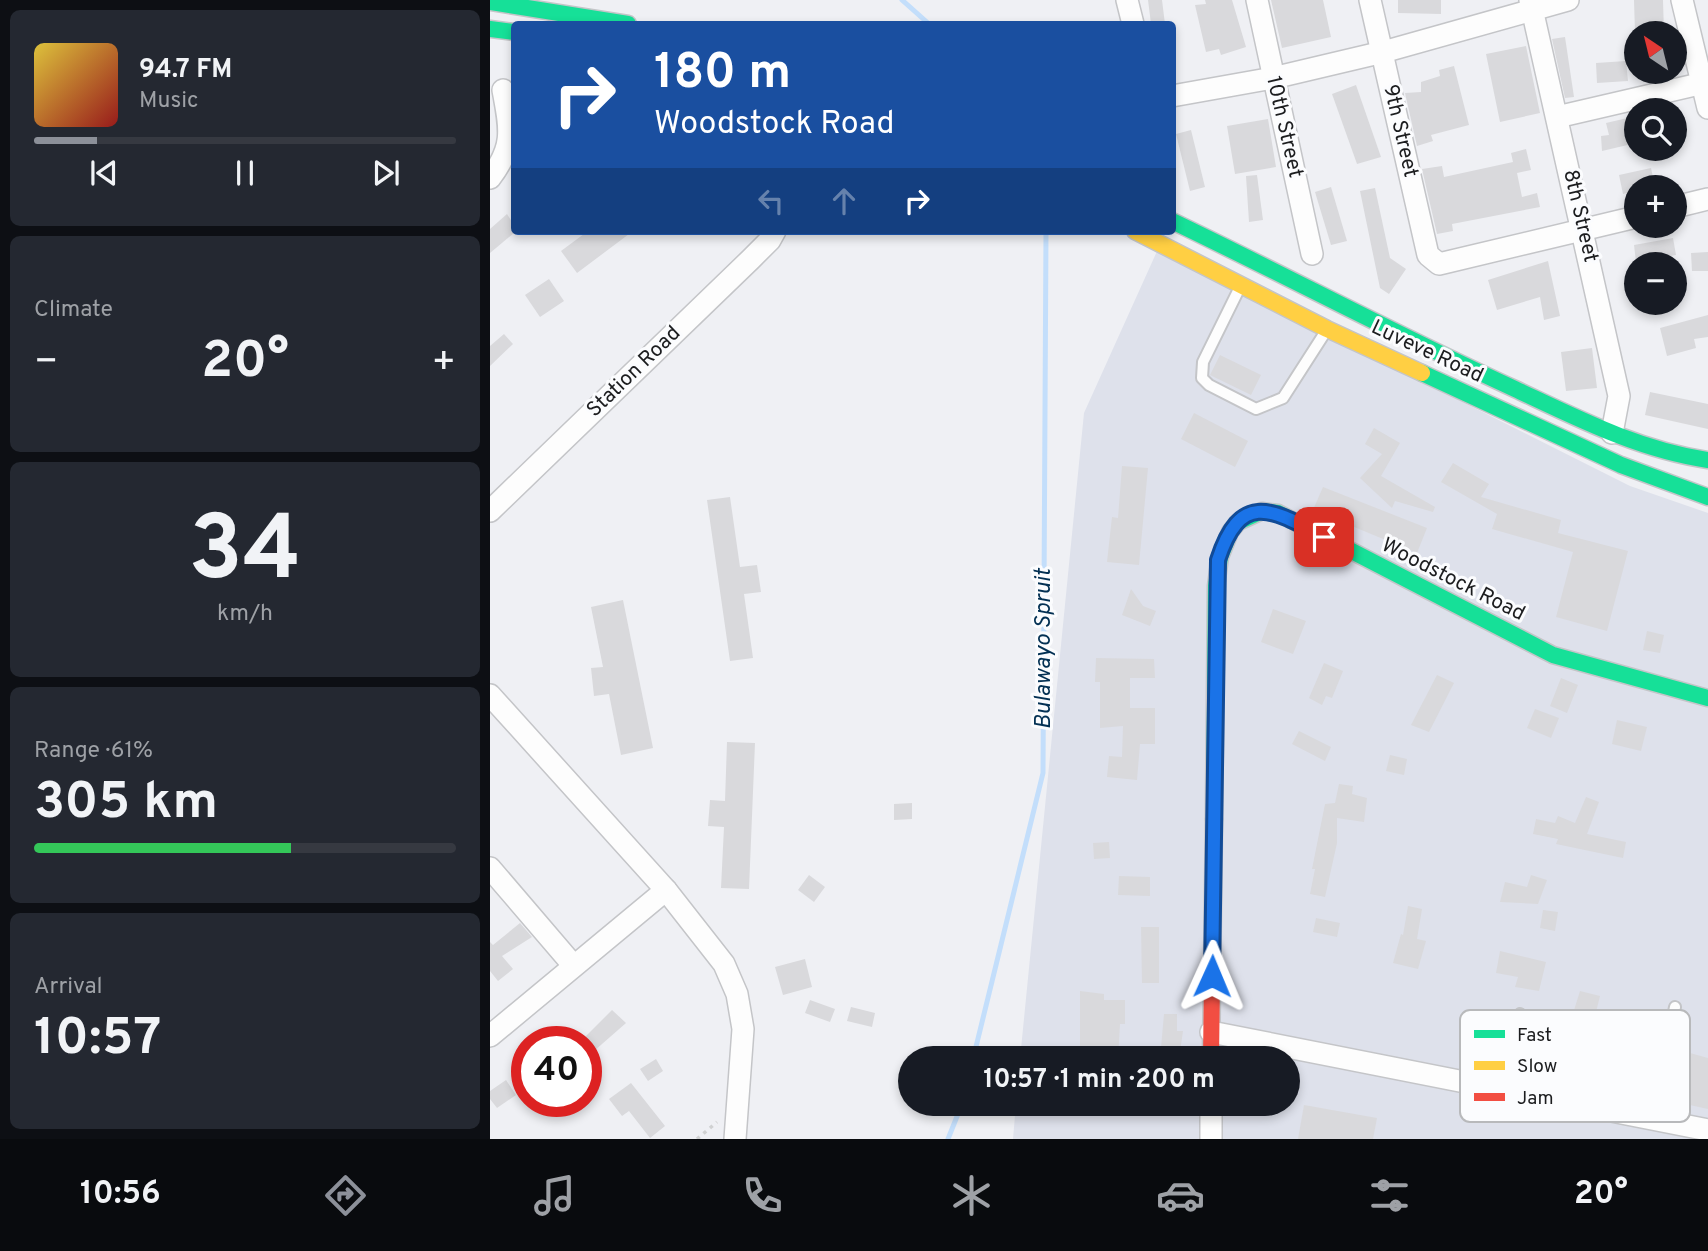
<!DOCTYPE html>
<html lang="en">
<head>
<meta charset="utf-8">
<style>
	:root { --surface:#171b24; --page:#242831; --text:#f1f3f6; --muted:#9ea1a6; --line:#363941; --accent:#8c9099 }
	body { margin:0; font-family:Overpass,sans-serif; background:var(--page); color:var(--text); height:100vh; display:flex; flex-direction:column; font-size:26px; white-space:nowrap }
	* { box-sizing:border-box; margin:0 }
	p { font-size:23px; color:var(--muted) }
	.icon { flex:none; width:38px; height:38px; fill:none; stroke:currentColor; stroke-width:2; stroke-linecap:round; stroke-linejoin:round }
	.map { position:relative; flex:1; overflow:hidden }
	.details { display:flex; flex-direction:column; gap:10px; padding:10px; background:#0d0f14; width:490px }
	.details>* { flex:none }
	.banner { position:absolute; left:21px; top:21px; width:665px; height:214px; border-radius:7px; box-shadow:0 4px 10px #0003; background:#1a4fa0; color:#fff; overflow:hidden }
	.needle { width:46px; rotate:325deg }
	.fabs { position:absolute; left:1134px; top:21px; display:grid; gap:14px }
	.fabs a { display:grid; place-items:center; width:63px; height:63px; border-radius:50%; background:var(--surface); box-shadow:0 4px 10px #0003; font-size:35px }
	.speed { position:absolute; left:21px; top:1026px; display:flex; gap:14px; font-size:35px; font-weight:700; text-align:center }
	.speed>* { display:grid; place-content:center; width:91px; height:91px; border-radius:50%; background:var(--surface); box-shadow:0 4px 10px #0003; line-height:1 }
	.speed .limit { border:10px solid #d22; background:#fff; color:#111 }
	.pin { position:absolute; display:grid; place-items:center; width:60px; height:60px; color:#fff; margin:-30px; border-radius:14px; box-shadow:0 4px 10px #0006 }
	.me { position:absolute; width:77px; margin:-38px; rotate:1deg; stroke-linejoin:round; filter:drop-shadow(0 0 5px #0008) }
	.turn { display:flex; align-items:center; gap:24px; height:147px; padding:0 28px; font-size:32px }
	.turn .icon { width:91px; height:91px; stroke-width:2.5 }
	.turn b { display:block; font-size:49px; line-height:60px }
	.lanes { display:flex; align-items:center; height:66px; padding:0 28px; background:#0003; justify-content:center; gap:35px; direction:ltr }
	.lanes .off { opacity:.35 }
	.big { font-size:52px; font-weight:700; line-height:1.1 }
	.details .card { flex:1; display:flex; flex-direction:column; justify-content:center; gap:10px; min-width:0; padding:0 24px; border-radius:10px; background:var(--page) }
	.details .dial { align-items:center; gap:0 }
	.dial b { font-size:91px; line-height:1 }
	.song { display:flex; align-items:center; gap:21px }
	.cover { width:84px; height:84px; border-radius:10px; background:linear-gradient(135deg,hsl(50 70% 55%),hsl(0 70% 35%)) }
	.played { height:7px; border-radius:4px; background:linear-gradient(90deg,var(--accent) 15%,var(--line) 15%) }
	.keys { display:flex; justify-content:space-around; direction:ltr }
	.heat { display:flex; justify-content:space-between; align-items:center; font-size:38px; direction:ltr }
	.charge { height:10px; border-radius:5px; background:linear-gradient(90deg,#34c759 61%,var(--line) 0) }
	.trip { position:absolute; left:408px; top:1046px; width:402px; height:70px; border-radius:35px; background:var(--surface); box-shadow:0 4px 10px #0003; font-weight:700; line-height:70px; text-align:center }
	.tab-bar { display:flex; height:112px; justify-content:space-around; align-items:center; background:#090b0e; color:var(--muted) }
	.tab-bar .icon { width:49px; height:49px }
	.tab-bar .selected { color:var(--accent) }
	.tab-bar b { font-size:32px; color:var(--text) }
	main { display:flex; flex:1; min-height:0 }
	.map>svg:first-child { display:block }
	.built { fill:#dee1eb }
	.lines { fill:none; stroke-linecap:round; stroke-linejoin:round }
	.stream { stroke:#c3defb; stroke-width:5 }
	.building { fill:#d9d9dc }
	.lane-casing { stroke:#c4c5c8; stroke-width:14 }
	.street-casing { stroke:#c4c5c8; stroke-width:24 }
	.fast-casing { stroke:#c4c5c8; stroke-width:19 }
	.slow-casing { stroke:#c4c5c8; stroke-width:19 }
	.jam-casing { stroke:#c4c5c8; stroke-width:19 }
	.path { stroke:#d0d1d2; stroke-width:3.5; stroke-dasharray:3.5 5; stroke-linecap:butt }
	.lane { stroke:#fdfdfd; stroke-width:10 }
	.street { stroke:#fdfdfd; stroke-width:21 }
	.fast { stroke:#16e098; stroke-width:16 }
	.slow { stroke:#ffcf43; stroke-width:16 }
	.jam { stroke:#f24e42; stroke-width:16 }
	.route-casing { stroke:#114b97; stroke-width:18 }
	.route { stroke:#1a73e8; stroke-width:12 }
	.labels { text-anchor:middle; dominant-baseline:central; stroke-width:6; stroke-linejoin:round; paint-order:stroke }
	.street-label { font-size:21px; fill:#1c1d1f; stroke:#fbfcfe }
	.water-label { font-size:23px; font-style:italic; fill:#033053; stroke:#fbfcfe }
	.key { fill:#fbfcfe; stroke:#b8b9bb; stroke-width:2 }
	.key-label { font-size:19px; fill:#1c1d1f }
</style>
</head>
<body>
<main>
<section class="details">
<div class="card">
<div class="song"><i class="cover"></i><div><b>94.7 FM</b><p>Music</p></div></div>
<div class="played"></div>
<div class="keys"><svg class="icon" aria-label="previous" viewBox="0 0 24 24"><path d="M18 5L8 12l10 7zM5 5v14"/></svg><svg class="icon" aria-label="pause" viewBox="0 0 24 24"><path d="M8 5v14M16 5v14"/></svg><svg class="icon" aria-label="next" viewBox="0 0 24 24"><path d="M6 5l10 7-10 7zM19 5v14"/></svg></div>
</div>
<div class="card"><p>Climate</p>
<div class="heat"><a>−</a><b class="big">20°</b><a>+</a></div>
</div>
<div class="card dial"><b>34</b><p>km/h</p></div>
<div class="card"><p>Range · 61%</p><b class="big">305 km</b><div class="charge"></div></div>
<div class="card"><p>Arrival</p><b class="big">10:57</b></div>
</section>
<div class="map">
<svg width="1218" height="1139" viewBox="0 0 1218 1139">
	<rect width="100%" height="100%" fill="#eff0f4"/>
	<polygon class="built" points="668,249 1140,486 1218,513 1218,1139 523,1139 526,1104 798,1104 798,1059 530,1059 594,413"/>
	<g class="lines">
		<g class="stream">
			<polyline points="412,0 439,24"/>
			<polyline points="483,1059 553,773 556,231"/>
			<polyline points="458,1139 472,1104"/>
		</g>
	</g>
	<g class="building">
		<polygon points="658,0 672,0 675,24 661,24"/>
		<polygon points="715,0 742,0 756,47 731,55 729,49 716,52 705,5 716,4"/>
		<polygon points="781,0 833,0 841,37 792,48"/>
		<polygon points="908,0 951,0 951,14 908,13"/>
		<polygon points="1144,0 1173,0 1174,33 1145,33"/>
		<polygon points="1075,37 1084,97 1075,98 1062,39"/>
		<polygon points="1036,46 1050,113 1010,122 996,54"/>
		<polygon points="1136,61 1138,81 1107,83 1106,63"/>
		<polygon points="964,66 979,125 941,135 943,141 927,146 915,93 931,92 931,82 950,76 949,70"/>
		<polygon points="866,85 891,157 867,164 842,94"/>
		<polygon points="1146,116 1146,143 1112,151 1111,136 1119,135 1116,123"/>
		<polygon points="778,119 786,167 745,174 737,126"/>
		<polygon points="701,130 715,187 700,191 686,134"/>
		<polygon points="1036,149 1041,170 1027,173 1032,197 1047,193 1050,207 962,224 963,231 947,234 932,169 952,166 954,177 1023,162 1021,153"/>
		<polygon points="1161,168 1165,187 1146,187 1146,191 1133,194 1129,175"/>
		<polygon points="767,175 773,220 759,222 756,176"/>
		<polygon points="841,187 857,241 841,245 825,192"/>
		<polygon points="885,188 900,258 916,269 899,294 890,288 870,191"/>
		<polygon points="17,214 24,225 24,233 0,253 0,229"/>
		<polygon points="98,231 143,231 87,273 71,251"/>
		<polygon points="1183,238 1186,255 1146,262 1144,245"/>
		<polygon points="1218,252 1218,271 1202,271 1201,253"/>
		<polygon points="1058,261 1070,316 1054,320 1050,297 1007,310 998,280"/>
		<polygon points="59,279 74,301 50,317 35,295"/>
		<polygon points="1218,315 1218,337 1204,339 1206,348 1177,356 1170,328"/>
		<polygon points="14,334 23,344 0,366 0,346"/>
		<polygon points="1102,348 1107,388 1076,391 1071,352"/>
		<polygon points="730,355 771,375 761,395 720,375"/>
		<polygon points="1160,392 1218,404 1218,429 1155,415"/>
		<polygon points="704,413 758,441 745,467 691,439"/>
		<polygon points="884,428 910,443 891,476 945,507 943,512 905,501 902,508 870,478 892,454 875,444"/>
		<polygon points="963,463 999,484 991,497 1071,520 1068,533 1138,551 1117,631 1066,617 1083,552 1002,529 1007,514 951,482"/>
		<polygon points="632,466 658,468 649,565 617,562 622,517 628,518"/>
		<polygon points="833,487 937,528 927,553 823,510"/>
		<polygon points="240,497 250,567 267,565 271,592 254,594 263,658 240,661 217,500"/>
		<polygon points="641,589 653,606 666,611 660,626 632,615"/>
		<polygon points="133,600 163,748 131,755 119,694 104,696 101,668 113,667 101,607"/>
		<polygon points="783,609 816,621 803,654 771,642"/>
		<polygon points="1157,631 1174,635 1170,653 1153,650"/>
		<polygon points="606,658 664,659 665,678 640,678 640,708 665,708 665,744 650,744 647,780 617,777 619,756 632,757 633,726 610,728 610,682 605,682"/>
		<polygon points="834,663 853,671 842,698 836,696 832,705 819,698"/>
		<polygon points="947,675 964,683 939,732 921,725"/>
		<polygon points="1071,678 1088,685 1077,713 1060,706"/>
		<polygon points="1045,709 1069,718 1061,738 1037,728"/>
		<polygon points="1127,720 1157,727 1151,751 1122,744"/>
		<polygon points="809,731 841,747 835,761 802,744"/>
		<polygon points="237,742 265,743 259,889 231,888 234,827 218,826 220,800 235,801"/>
		<polygon points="900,755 917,759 914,775 896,771"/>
		<polygon points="849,784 863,786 862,794 877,798 874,822 847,818 847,843 835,897 820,894 825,869 822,869 835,804 845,803"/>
		<polygon points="1096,797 1109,802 1097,834 1136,842 1133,858 1066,844 1068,839 1043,834 1046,819 1065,823 1068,816 1085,823"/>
		<polygon points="422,803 422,819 404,820 404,804"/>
		<polygon points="619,842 620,858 604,859 603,843"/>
		<polygon points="319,875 335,887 324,902 308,890"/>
		<polygon points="1041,875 1057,880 1048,904 1010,902 1015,882 1037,887"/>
		<polygon points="629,876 660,877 660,896 628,895"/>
		<polygon points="918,906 932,909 927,939 936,941 928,969 903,963 911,934 913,935"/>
		<polygon points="1053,910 1068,912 1065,931 1050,928"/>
		<polygon points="826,918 850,923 847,937 823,932"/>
		<polygon points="30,923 42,937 12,956 23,969 8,981 0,971 0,942 3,945"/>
		<polygon points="651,927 669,927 669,983 652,983"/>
		<polygon points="1010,951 1056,962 1049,991 1025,987 1028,977 1006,973"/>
		<polygon points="315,959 322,987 293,995 285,967"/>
		<polygon points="590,991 614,994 614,1000 635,1000 635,1024 630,1024 628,1059 590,1059"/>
		<polygon points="1090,991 1110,996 1105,1016 1137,1020 1128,1080 1151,1086 1147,1100 1075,1082 1083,1055 1071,1052"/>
		<polygon points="320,1000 345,1009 340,1022 315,1013"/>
		<polygon points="361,1007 385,1013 382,1027 357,1021"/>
		<polygon points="122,1010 136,1023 96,1058 96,1036"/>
		<polygon points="674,1014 687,1014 687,1031 693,1031 689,1059 670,1059"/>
		<polygon points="1200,1053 1218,1058 1218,1109 1186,1102"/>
		<polygon points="166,1059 173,1071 158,1081 150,1069"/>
		<polygon points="16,1080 26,1095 7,1108 0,1099 0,1091"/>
		<polygon points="141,1083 175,1126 160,1138 139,1111 132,1116 119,1099"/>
		<polygon points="814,1105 887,1118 883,1139 808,1139"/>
	</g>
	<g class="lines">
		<defs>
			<g id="lane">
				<polyline points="750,287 713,362 712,378 719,385 766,409 793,398 836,331"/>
				<polyline points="1014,1090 1030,1014"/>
				<polyline points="1163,1119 1185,1007"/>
			</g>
			<g id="street">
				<polyline points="637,0 643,24"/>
				<polyline points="767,0 822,254"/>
				<polyline points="880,0 938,255 949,264 1146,217"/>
				<polyline points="1040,0 1129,396 1122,433"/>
				<polyline points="1192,0 1218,108"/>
				<polyline points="682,96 783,78 893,52 1078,0"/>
				<polyline points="1067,117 1218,82"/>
				<path d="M0 178C25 146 20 128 13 90"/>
				<polyline points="1185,207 1218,199"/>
				<polyline points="0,511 261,259 280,240 285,231"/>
				<polyline points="0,695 176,890 234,964 247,994 253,1029 245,1139"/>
				<polyline points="0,868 83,965"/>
				<polyline points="721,1032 1218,1130"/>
				<polyline points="0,1036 176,890"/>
				<polyline points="721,1139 721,1104"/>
			</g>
			<g id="fast">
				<polyline points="0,2 138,24"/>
				<polyline points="0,29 24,32"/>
				<path d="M682 221C797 276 909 336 1025 389 1087 418 1149 450 1218 460"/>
				<polyline points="932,373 1131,465 1218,497"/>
				<polyline points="724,819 726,586 730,557 740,532 748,522 772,511 788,513 1063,655 1218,698"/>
			</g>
			<polyline id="slow" points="645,231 837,329 932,373"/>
			<polyline id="jam" points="721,1059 724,819"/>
		</defs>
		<use href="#lane" class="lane-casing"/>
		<use href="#street" class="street-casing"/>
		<use href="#fast" class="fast-casing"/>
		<use href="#slow" class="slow-casing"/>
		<use href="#jam" class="jam-casing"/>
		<polyline class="path" points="207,1139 227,1122"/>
		<use href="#lane" class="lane"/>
		<use href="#street" class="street"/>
		<use href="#fast" class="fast"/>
		<use href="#slow" class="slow"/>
		<use href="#jam" class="jam"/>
	</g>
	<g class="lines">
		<defs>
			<path id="route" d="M722 976 728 560C751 489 783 510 834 537"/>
		</defs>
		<use href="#route" class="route-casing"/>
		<use href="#route" class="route"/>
	</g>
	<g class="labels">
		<g class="street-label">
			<text transform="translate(794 127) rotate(77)">10th Street</text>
			<text transform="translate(910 131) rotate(77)">9th Street</text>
			<text transform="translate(1090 216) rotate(77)">8th Street</text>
			<text transform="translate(937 352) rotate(25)">Luveve Road</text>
			<text transform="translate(144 372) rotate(-44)">Station Road</text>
			<text transform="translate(963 580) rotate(27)">Woodstock Road</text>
		</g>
		<g class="water-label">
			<text transform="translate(554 649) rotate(-90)">Bulawayo Spruit</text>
		</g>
	</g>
	<rect x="970" y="1010" width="230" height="112" rx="10" class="key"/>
	<rect x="984" y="1030" width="31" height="8" fill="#16e098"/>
	<rect x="984" y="1061" width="31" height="9" fill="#ffcf43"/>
	<rect x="984" y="1093" width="31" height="8" fill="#f24e42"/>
	<g class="key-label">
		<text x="1027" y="1041">Fast</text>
		<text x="1027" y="1072">Slow</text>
		<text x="1027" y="1104">Jam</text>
	</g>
</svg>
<div class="fabs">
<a><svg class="needle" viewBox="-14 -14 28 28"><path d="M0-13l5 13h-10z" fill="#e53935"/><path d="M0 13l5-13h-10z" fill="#9ea1a6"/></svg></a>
<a><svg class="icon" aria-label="search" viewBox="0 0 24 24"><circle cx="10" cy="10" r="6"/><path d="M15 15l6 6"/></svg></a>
<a>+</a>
<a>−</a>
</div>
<div class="speed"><div class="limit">40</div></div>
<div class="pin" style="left:834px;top:537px;background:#d93025"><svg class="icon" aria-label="arrive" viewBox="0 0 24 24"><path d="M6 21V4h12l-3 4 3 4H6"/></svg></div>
<svg class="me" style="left:722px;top:976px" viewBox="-20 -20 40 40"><path d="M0-17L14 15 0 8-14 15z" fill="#1a73e8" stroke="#fff" stroke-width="4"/></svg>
<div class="trip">10:57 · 1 min · 200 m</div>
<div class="banner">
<div class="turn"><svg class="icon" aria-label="right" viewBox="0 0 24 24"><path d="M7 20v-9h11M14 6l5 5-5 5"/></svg><div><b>180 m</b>Woodstock Road</div></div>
<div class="lanes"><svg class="icon off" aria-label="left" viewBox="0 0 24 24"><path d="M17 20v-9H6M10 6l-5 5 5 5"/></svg><svg class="icon off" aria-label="ahead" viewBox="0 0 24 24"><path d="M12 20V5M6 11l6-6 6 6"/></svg><svg class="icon" aria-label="right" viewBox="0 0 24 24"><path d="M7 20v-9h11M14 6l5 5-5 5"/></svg></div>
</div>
</div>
</main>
<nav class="tab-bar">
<b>10:56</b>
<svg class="icon selected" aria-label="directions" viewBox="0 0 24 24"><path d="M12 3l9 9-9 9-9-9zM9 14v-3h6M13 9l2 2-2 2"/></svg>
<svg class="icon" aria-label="music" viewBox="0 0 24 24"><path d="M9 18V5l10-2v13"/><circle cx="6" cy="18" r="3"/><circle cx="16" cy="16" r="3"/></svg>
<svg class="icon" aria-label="phone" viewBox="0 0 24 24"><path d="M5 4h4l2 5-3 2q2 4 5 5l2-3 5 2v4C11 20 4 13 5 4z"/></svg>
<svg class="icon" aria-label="climate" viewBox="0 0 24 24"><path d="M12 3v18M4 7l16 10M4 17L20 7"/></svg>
<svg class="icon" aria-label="car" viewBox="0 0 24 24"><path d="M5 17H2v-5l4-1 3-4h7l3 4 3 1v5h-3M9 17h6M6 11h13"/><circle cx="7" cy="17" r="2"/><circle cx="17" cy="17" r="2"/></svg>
<svg class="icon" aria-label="filters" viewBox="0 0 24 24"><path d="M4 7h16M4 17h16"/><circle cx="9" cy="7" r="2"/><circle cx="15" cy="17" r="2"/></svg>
<b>20°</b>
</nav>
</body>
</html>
